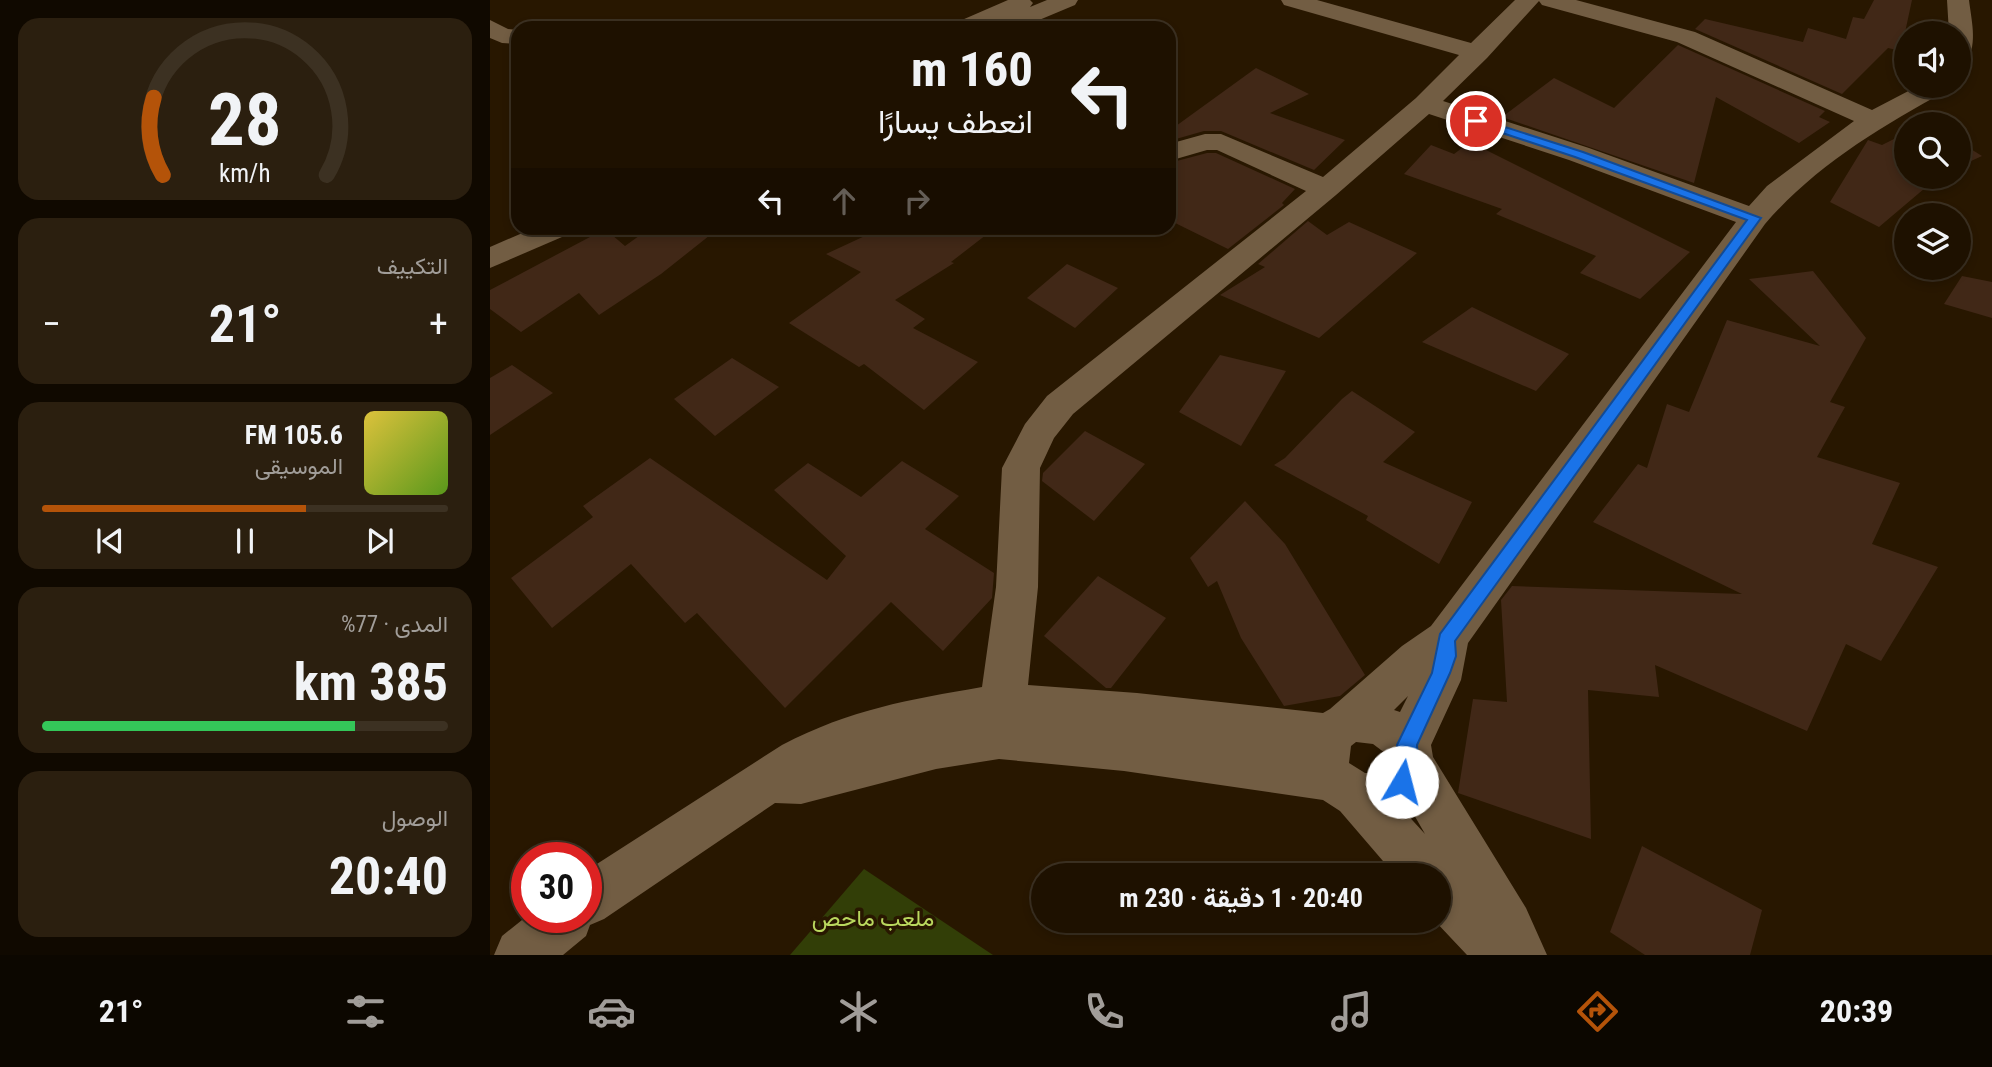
<!DOCTYPE html>
<html lang="ar">
<head>
<meta charset="utf-8">
<style>
	:root { --surface:#1e1100; --page:#2b1f0f; --text:#f1f3f6; --muted:#a19d99; --line:#3c3122; --accent:#b45309 }
	body { margin:0; font-family:"Roboto Condensed",Vazirmatn,sans-serif; background:var(--page); color:var(--text); direction:rtl; height:100vh; display:flex; flex-direction:column; font-size:26px; white-space:nowrap }
	* { box-sizing:border-box; margin:0 }
	p { font-size:23px; color:var(--muted) }
	.icon { flex:none; width:38px; height:38px; fill:none; stroke:currentColor; stroke-width:2; stroke-linecap:round; stroke-linejoin:round }
	.map { position:relative; flex:1; overflow:hidden; direction:ltr }
	.panel { display:flex; flex-direction:column; gap:18px; padding:18px; background:#100900; width:490px }
	.panel>* { flex:none }
	.guide { position:absolute; left:21px; top:21px; width:665px; height:214px; border-radius:21px; box-shadow:0 4px 10px #0003,0 0 0 2px var(--line); direction:rtl; background:#1e1100; color:var(--text); overflow:hidden }
	.buttons { position:absolute; left:1404px; top:21px; display:grid; gap:14px }
	.buttons a { display:grid; place-items:center; width:77px; height:77px; border-radius:50%; background:var(--surface); box-shadow:0 4px 10px #0003,0 0 0 2px var(--line); font-size:35px }
	.speed { position:absolute; left:21px; top:842px; display:flex; gap:14px; font-size:35px; font-weight:700; text-align:center }
	.speed>* { display:grid; place-content:center; width:91px; height:91px; border-radius:50%; background:var(--surface); box-shadow:0 4px 10px #0003,0 0 0 2px var(--line); line-height:1 }
	.speed .limit { border:10px solid #d22; background:#fff; color:#111 }
	.pin { position:absolute; display:grid; place-items:center; width:60px; height:60px; color:#fff; margin:-30px; border:4px solid #fff; border-radius:50%; box-shadow:0 2px 7px #0007 }
	.me { position:absolute; width:77px; margin:-38px; rotate:8deg; stroke-linejoin:round; filter:drop-shadow(0 0 5px #0008) }
	.turn { display:flex; align-items:center; gap:24px; height:147px; padding:0 28px; font-size:32px }
	.turn .icon { width:91px; height:91px; stroke-width:2.5 }
	.turn b { display:block; font-size:49px; line-height:60px }
	.lanes { display:flex; align-items:center; height:66px; padding:0 28px; background:#0003; justify-content:center; gap:35px; direction:ltr }
	.lanes .off { opacity:.35 }
	.big { font-size:52px; font-weight:700; line-height:1.1 }
	.panel .widget { flex:1; display:flex; flex-direction:column; justify-content:center; gap:10px; min-width:0; padding:0 24px; border-radius:21px; background:var(--page) }
	.panel .dial { align-items:center; gap:0 }
	.dial svg { height:182px; overflow:visible; fill:none; stroke:var(--line); stroke-width:7; stroke-linecap:round; text-anchor:middle }
	.dial text { fill:var(--text); stroke:none }
	.song { display:flex; align-items:center; gap:21px }
	.cover { width:84px; height:84px; border-radius:10px; background:linear-gradient(135deg,hsl(50 70% 55%),hsl(90 70% 35%)) }
	.played { height:7px; border-radius:4px; background:linear-gradient(90deg,var(--accent) 65%,var(--line) 65%) }
	.keys { display:flex; justify-content:space-around; direction:ltr }
	.heat { display:flex; justify-content:space-between; align-items:center; font-size:38px; direction:ltr }
	.charge { height:10px; border-radius:5px; background:linear-gradient(90deg,#34c759 77%,var(--line) 0) }
	.trip { position:absolute; left:541px; top:863px; width:420px; height:70px; border-radius:35px; background:var(--surface); box-shadow:0 4px 10px #0003,0 0 0 2px var(--line); font-weight:700; line-height:70px; text-align:center; direction:rtl }
	.tabs { display:flex; height:112px; justify-content:space-around; align-items:center; background:#0c0700; color:var(--muted) }
	.tabs .icon { width:49px; height:49px }
	.tabs .selected { color:var(--accent) }
	.tabs b { font-size:32px; color:var(--text) }
	main { display:flex; flex:1; min-height:0 }
	.map>svg:first-child { display:block }
	.green { fill:#323e07 }
	.building { fill:#412817 }
	.lines { fill:none; stroke-linecap:round; stroke-linejoin:round }
	.minor { fill:#725d43; fill-rule:evenodd }
	.secondary { fill:#725d43; fill-rule:evenodd }
	.route { fill:#1a73e8; stroke:#114b97; stroke-width:2 }
	.labels { text-anchor:middle; dominant-baseline:central; stroke-width:7; stroke-linejoin:round; paint-order:stroke }
	.near-park-label { font-size:23px; fill:#bad85e; stroke:#281700 }
</style>
</head>
<body>
<main>
<div class="map">
<svg width="1502" height="955" viewBox="0 0 1502 955">
	<rect width="100%" height="100%" fill="#281700"/>
	<polygon class="green" points="374,869 503,955 300,955"/>
	<g class="building">
		<polygon points="1384,0 1422,0 1411,51 1398,48 1352,94 1205,29 1215,19 1313,42 1318,28 1356,39 1363,17 1374,19"/>
		<polygon points="1188,45 1335,111 1329,117 1340,122 1309,143 1226,97 1204,183 1012,117 1064,78 1124,108"/>
		<polygon points="766,68 819,94 780,113 855,140 824,170 731,131 714,131 679,141 679,131"/>
		<polygon points="1416,133 1416,177 1448,177 1389,227 1340,202 1378,140 1392,145"/>
		<polygon points="1468,141 1492,156 1468,167"/>
		<polygon points="980,142 1200,252 1150,299 1090,273 1106,256 1006,214 1012,209 914,174 941,145 964,154"/>
		<polygon points="717,153 726,153 805,189 792,203 794,205 738,249 679,220 679,163"/>
		<polygon points="818,221 837,235 859,222 927,253 829,338 730,295 775,267 768,264"/>
		<polygon points="160,228 229,228 171,274 109,315 89,293 31,332 0,309 0,290 115,229 135,246"/>
		<polygon points="392,228 505,228 461,262 464,263 405,300 435,319 423,328 488,362 434,410 374,364 369,367 299,323 371,272 336,254"/>
		<polygon points="577,264 628,288 585,328 537,298"/>
		<polygon points="1323,271 1376,338 1340,402 1355,407 1327,457 1410,483 1382,544 1448,567 1391,661 1356,644 1317,731 1165,665 1169,697 1098,690 1101,839 968,793 983,699 1017,702 1011,600 1022,586 1252,594 1103,522 1148,464 1157,468 1177,404 1199,412 1237,320 1330,346 1259,279"/>
		<polygon points="1472,276 1502,282 1502,318 1454,304"/>
		<polygon points="982,307 1079,354 1046,391 932,342"/>
		<polygon points="730,355 796,371 751,446 689,412"/>
		<polygon points="242,358 289,387 225,436 184,399"/>
		<polygon points="22,365 63,393 0,435 0,378"/>
		<polygon points="862,391 925,432 893,462 982,502 949,564 876,520 878,516 784,465 795,458 852,399"/>
		<polygon points="595,431 655,464 604,521 552,481 553,473"/>
		<polygon points="160,458 337,580 356,556 284,490 318,463 371,497 412,461 469,496 435,529 504,573 502,598 453,651 401,602 295,708 207,613 195,623 141,564 62,628 21,578 103,517 93,506"/>
		<polygon points="755,501 795,544 875,675 850,696 794,706 751,638 727,581 718,587 700,558"/>
		<polygon points="608,576 676,618 621,688 616,688 554,636"/>
		<polygon points="1152,846 1272,910 1260,955 1155,955 1120,932"/>
	</g>
	<g class="lines">
		<g class="minor">
			<path d="M791 0H827L981 43 1025 0H1086L1205 32 1382 110 1428 86H1460L1456 91C1390 127 1324 167 1275 224L978 643 971 680 941 745 943 757 1036 908 1057 955H977L944 920H948V875H905L850 811 833 800 634 771 509 759 446 769 311 804 285 803 114 919 100 925 96 936 73 955H4L12 936 37 916 96 917V871L292 745C361 709 418 700 492 687L506 587 512 468 535 424 557 396 816 191 727 150H717L679 161V144L715 134H731L833 177 926 98 969 55 794 5ZM1049 1 1052 5 1187 42 1364 121 1277 186 1259 206 1099 148 953 101 997 58ZM939 114 1079 160 1246 222 941 626 912 646 840 709 833 713 647 693 538 685 548 587 550 468 564 438 583 414 846 195ZM918 696 910 712 904 710ZM866 742 883 744 895 753 893 766 888 773H875L859 763 861 746ZM919 806 935 834 913 810Z"/>
			<path d="M1457 0H1479C1481 18 1488 44 1477 60L1468 62V33H1459Z"/>
			<polygon points="0,20 18,29 28,30 28,44 12,43 0,38"/>
			<polygon points="69,20 77,22 81,27 52,28 56,23"/>
		</g>
		<g class="secondary">
			<polygon points="518,0 540,0 543,3 540,7 557,0 588,0 585,5 530,28 498,28 500,25 493,28 461,28 465,23"/>
			<polygon points="44,228 83,228 79,234 0,268 0,247"/>
		</g>
	</g>
	<polygon class="route" points="982,119 990,119 1093,152 1271,218 965,641 966,656 960,673 927,745 928,761 919,788 912,791 905,788 902,782 909,761 907,745 942,673 950,634 1257,220 1085,157 982,123"/>
	<g class="labels">
		<g class="near-park-label">
			<text x="383" y="918">ملعب ماحص</text>
		</g>
	</g>
</svg>
<div class="buttons">
<a><svg class="icon" aria-label="sound" viewBox="0 0 24 24"><path d="M4 9h4l5-4v14l-5-4H4zM17 9q2 3 0 6"/></svg></a>
<a><svg class="icon" aria-label="search" viewBox="0 0 24 24"><circle cx="10" cy="10" r="6"/><path d="M15 15l6 6"/></svg></a>
<a><svg class="icon" aria-label="layers" viewBox="0 0 24 24"><path d="M12 4l9 5-9 5-9-5zM3 14l9 5 9-5"/></svg></a>
</div>
<div class="speed"><div class="limit">30</div></div>
<div class="pin" style="left:986px;top:121px;background:#d93025"><svg class="icon" aria-label="arrive" viewBox="0 0 24 24"><path d="M6 21V4h12l-3 4 3 4H6"/></svg></div>
<svg class="me" style="left:912px;top:782px" viewBox="-20 -20 40 40"><circle r="19" fill="#fff"/><path d="M0-13L10 11 0 6-10 11z" fill="#1a73e8"/></svg>
<div class="trip">20:40 · 1 دقيقة · 230 m</div>
<div class="guide">
<div class="turn"><svg class="icon" aria-label="left" viewBox="0 0 24 24"><path d="M17 20v-9H6M10 6l-5 5 5 5"/></svg><div><b>160 m</b>انعطف يسارًا</div></div>
<div class="lanes"><svg class="icon" aria-label="left" viewBox="0 0 24 24"><path d="M17 20v-9H6M10 6l-5 5 5 5"/></svg><svg class="icon off" aria-label="ahead" viewBox="0 0 24 24"><path d="M12 20V5M6 11l6-6 6 6"/></svg><svg class="icon off" aria-label="right" viewBox="0 0 24 24"><path d="M7 20v-9h11M14 6l5 5-5 5"/></svg></div>
</div>
</div>
<section class="panel">
<div class="widget dial"><svg viewBox="0 0 100 80">
<path d="M14 69A42 42 0 1 1 86 69"/>
<path d="M14 69A42 42 0 0 1 10 35" stroke="#b45309"/>
<text x="50" y="56" font-size="32" font-weight="700">28</text>
<text x="50" y="72" font-size="11">km/h</text>
</svg></div>
<div class="widget"><p>التكييف</p>
<div class="heat"><a>−</a><b class="big">21°</b><a>+</a></div>
</div>
<div class="widget">
<div class="song"><i class="cover"></i><div><b>105.6 FM</b><p>الموسيقى</p></div></div>
<div class="played"></div>
<div class="keys"><svg class="icon" aria-label="previous" viewBox="0 0 24 24"><path d="M18 5L8 12l10 7zM5 5v14"/></svg><svg class="icon" aria-label="pause" viewBox="0 0 24 24"><path d="M8 5v14M16 5v14"/></svg><svg class="icon" aria-label="next" viewBox="0 0 24 24"><path d="M6 5l10 7-10 7zM19 5v14"/></svg></div>
</div>
<div class="widget"><p>المدى · 77%</p><b class="big">385 km</b><div class="charge"></div></div>
<div class="widget"><p>الوصول</p><b class="big">20:40</b></div>
</section>
</main>
<nav class="tabs">
<b>20:39</b>
<svg class="icon selected" aria-label="directions" viewBox="0 0 24 24"><path d="M12 3l9 9-9 9-9-9zM9 14v-3h6M13 9l2 2-2 2"/></svg>
<svg class="icon" aria-label="music" viewBox="0 0 24 24"><path d="M9 18V5l10-2v13"/><circle cx="6" cy="18" r="3"/><circle cx="16" cy="16" r="3"/></svg>
<svg class="icon" aria-label="phone" viewBox="0 0 24 24"><path d="M5 4h4l2 5-3 2q2 4 5 5l2-3 5 2v4C11 20 4 13 5 4z"/></svg>
<svg class="icon" aria-label="climate" viewBox="0 0 24 24"><path d="M12 3v18M4 7l16 10M4 17L20 7"/></svg>
<svg class="icon" aria-label="car" viewBox="0 0 24 24"><path d="M5 17H2v-5l4-1 3-4h7l3 4 3 1v5h-3M9 17h6M6 11h13"/><circle cx="7" cy="17" r="2"/><circle cx="17" cy="17" r="2"/></svg>
<svg class="icon" aria-label="filters" viewBox="0 0 24 24"><path d="M4 7h16M4 17h16"/><circle cx="9" cy="7" r="2"/><circle cx="15" cy="17" r="2"/></svg>
<b>21°</b>
</nav>
</body>
</html>
